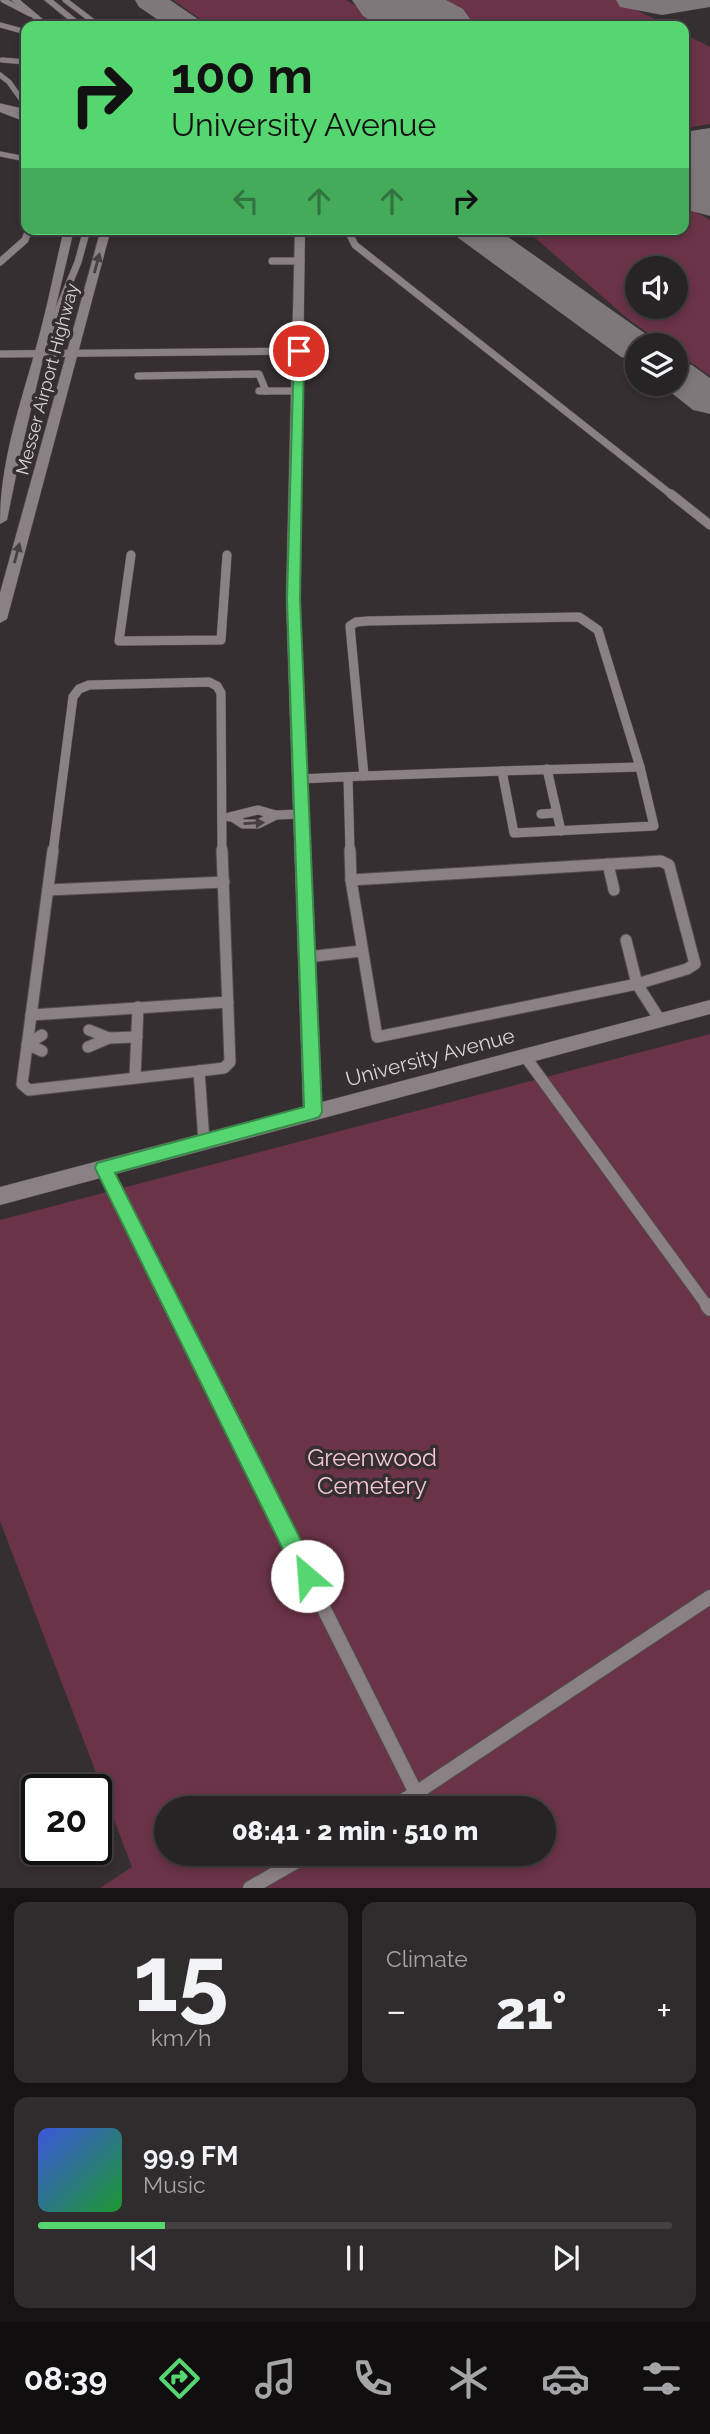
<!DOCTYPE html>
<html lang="en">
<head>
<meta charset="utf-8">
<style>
	:root { --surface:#282325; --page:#302b2d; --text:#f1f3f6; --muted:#a5a4a7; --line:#444042; --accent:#56d671 }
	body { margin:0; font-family:Raleway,sans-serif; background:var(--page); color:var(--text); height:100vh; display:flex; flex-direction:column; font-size:26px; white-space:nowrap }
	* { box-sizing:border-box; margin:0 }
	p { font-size:23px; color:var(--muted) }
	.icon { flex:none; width:38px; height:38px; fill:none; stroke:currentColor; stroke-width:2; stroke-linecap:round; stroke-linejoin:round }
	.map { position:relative; height:1888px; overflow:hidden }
	.sheet { display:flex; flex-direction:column; gap:14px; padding:14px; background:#161314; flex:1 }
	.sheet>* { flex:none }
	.hud { position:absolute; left:21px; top:21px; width:668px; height:214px; border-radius:14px; box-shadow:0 4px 10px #0003,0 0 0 2px var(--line); background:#56d671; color:#111; overflow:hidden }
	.buttons { position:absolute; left:625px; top:256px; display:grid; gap:14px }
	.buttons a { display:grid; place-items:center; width:63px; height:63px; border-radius:50%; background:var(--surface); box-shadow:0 4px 10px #0003,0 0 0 2px var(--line); font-size:35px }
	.speed { position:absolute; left:21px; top:1774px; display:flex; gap:14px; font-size:35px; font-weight:700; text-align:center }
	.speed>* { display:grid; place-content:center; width:91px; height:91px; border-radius:50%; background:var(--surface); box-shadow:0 4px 10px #0003,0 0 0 2px var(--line); line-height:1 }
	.speed .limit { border:4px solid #111; border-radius:10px; background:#fff; color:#111 }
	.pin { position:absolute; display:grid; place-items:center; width:60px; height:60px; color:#fff; margin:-30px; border:4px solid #fff; border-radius:50%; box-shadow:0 2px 7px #0007 }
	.me { position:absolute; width:77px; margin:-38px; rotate:333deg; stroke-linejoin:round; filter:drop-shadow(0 0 5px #0008) }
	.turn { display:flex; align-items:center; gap:24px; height:147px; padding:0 35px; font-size:32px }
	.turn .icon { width:91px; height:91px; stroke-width:2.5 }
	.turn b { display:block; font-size:49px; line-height:60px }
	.lanes { display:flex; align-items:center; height:66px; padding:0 35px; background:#0003; justify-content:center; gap:35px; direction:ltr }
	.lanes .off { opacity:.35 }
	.big { font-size:52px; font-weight:800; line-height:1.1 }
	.sheet .widget { flex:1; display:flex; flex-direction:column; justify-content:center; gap:10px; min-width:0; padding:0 24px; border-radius:14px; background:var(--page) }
	.sheet .dial { align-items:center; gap:0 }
	.dial b { font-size:91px; line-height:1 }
	.song { display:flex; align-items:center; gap:21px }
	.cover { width:84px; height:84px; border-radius:10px; background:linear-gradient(135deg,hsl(230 70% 55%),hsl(130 70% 35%)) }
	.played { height:7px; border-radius:4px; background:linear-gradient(90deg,var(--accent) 20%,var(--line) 20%) }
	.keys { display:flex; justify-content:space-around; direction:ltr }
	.heat { display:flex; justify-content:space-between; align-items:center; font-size:38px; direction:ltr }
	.sheet .tiles { flex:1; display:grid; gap:14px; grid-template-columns:1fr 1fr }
	.widget:last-child { grid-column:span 2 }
	.trip { position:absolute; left:154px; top:1796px; width:402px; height:70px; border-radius:35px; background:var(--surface); box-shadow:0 4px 10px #0003,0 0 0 2px var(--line); font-weight:800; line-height:70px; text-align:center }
	.dock { display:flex; height:112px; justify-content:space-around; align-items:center; background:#100e0f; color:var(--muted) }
	.dock .icon { width:49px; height:49px }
	.dock .selected { color:var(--accent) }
	.dock b { font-size:32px; color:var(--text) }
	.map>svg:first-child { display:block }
	.green { fill:#6a3348; fill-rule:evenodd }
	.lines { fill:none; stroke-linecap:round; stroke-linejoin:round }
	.taxiway { fill:#7e787a; fill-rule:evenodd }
	.runway { fill:#7e787a; fill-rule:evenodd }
	.service-far4-casing { stroke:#534c4e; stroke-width:6 }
	.service-far3-casing { stroke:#534c4e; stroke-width:8 }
	.service-far2-casing { stroke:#534c4e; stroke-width:10 }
	.service-far1-casing { stroke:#534c4e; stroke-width:13 }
	.service-casing { stroke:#534c4e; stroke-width:16 }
	.minor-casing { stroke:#534c4e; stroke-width:1 }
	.secondary-casing { stroke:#534c4e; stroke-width:1 }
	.service-far4 { stroke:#8a8184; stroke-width:5 }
	.service-far3 { stroke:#8a8184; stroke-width:7 }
	.service-far2 { stroke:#8a8184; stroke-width:9 }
	.service-far1 { stroke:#8a8184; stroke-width:11 }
	.service { stroke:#8a8184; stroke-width:14 }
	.minor { fill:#8a8184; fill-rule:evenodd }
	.secondary { fill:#8a8184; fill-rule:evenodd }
	.oneway { fill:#473f42 }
	.route { fill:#56d671; stroke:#388b49; stroke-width:2 }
	.labels { text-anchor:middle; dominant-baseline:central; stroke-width:7; stroke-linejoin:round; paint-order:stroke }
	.far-street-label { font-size:18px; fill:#dad5d7; stroke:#362f31 }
	.street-label { font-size:21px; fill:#dad5d7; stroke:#362f31 }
	.near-park-label { font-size:24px; fill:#f5c7d5; stroke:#362f31 }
</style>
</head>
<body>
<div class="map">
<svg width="710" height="1888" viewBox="0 0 710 1888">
	<rect width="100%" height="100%" fill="#362f31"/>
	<g class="green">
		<polygon points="173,0 346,0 389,26 210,26"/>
		<polygon points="436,0 616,0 669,26 483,26"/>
		<polygon points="684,34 710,47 710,124 684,128"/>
		<path d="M684 205 710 220V376L676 352V345H665L628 319 525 229H684ZM637 268H676V306H637Z"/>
		<path d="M710 1034V1888H100L132 1867 0 1521V1220ZM166 1808H544V1853H166Z"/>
	</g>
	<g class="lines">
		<g class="taxiway">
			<polygon points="135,0 170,0 198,19 203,26 167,26 139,7"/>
			<polygon points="616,0 710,0 710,7 662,15 620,7"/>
			<polygon points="710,128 710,150 684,154 684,132"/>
			<polygon points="451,229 497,229 653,339 657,345 637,345 637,361 621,357 457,237"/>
			<polygon points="676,361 692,365 710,378 710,414 693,410 659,383 676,383"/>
		</g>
		<g class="runway">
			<polygon points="352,0 446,0 463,9 475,26 379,26 363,16"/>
			<polygon points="684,144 710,150 710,216 684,209"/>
		</g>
		<defs>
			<g id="service-far4">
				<polyline points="3,0 30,14"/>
				<polyline points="65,0 99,26"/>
				<polyline points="0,25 26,32"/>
				<polyline points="2,60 26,62"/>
				<polyline points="0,75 9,82 26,106"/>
				<polyline points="0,106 26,112"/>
				<polyline points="0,154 26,159"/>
			</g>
			<g id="service-far3">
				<polyline points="347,229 355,245 673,496"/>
				<polyline points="272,261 301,261"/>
				<polyline points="0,262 25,240 29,229"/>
				<polyline points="45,342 78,262 87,229"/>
				<polyline points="0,354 299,351"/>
				<polyline points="138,376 259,374 266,391"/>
				<polyline points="259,391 298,391"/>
			</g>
			<g id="service-far2">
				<polyline points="671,494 710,525"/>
				<polyline points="131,555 119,641 221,640 227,555"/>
				<polygon points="579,617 598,630 640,767 654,826 514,833 502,771 364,776 350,626 356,622 368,621"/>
				<polyline points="547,769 561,831"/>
				<polyline points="502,771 640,767"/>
				<polyline points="348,777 350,852"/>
				<polyline points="300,779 364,776"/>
				<polyline points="541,814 556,813"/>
				<polyline points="229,817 258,810 276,815"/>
				<polyline points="232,817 243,824 258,824 276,815 301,814"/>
				<polyline points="53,852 73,697 79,689 89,685 209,682 217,686 221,693 222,852"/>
			</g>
			<g id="service-far1">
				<polyline points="53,850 22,1084 29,1090 199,1071"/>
				<polyline points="350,850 351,880"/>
				<polygon points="661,861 669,865 695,964 687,969 637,984 377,1037 351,880"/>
				<polyline points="608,864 614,890"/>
				<polyline points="48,890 224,882"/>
				<polyline points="626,940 637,984"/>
				<polyline points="307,957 361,951"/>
				<polyline points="637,984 660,1020"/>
				<polyline points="31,1015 228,1002"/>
				<polyline points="89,1030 109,1038"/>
				<polyline points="42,1035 27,1044 42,1051"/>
				<polyline points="88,1047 109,1038 137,1037"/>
				<polyline points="524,1055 708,1307"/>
				<polyline points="199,1071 204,1141"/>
				<polyline points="199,1071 224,1068 230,1062 222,850"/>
				<polyline points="135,1078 138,1007"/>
				<polyline points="104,1168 173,1307"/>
			</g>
			<g id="service">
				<polyline points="172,1305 416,1793 710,1597"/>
				<polyline points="707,1305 710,1309"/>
				<polyline points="390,1808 416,1793"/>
				<polyline points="250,1888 311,1853"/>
			</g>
			<g id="minor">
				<polygon points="44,0 53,0 85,26 76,26"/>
				<polygon points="295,229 305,229 300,599 322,1102 710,1000 710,1014 0,1205 0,1187 303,1107 286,599"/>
			</g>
			<g id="secondary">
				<polygon points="11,0 20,0 51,26 42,26"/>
				<polygon points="0,106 26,116 26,122 0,112"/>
				<path d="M64 229H74C52 326 26 422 7 520L0 524C0 465 18 411 34 355 46 314 54 271 64 229Z"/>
				<polygon points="101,229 111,229 7,619 0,623 0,593"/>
			</g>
		</defs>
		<use href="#service-far4" class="service-far4-casing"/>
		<use href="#service-far3" class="service-far3-casing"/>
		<use href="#service-far2" class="service-far2-casing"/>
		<use href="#service-far1" class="service-far1-casing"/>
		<use href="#service" class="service-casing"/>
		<use href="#minor" class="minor-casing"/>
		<use href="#secondary" class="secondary-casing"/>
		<use href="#service-far4" class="service-far4"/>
		<use href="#service-far3" class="service-far3"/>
		<use href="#service-far2" class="service-far2"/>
		<use href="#service-far1" class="service-far1"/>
		<use href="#service" class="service"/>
		<use href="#minor" class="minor"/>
		<use href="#secondary" class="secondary"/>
	</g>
	<defs><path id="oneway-solid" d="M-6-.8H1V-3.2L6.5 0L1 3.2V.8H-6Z" transform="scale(1.75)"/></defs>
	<g class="oneway">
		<use href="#oneway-solid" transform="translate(97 263) rotate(-75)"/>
		<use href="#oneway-solid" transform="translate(17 553) rotate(-75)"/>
		<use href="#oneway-solid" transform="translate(254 823) rotate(-3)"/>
	</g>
	<polygon class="route" points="299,348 304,351 300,599 322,1112 319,1117 313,1119 115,1173 315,1568 318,1576 315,1584 307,1587 300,1584 95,1168 97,1163 104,1161 304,1107 287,599 294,351"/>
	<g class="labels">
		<g class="far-street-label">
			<text transform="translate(47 379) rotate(-75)">Messer Airport Highway</text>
		</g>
		<g class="street-label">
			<text transform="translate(430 1057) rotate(-15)">University Avenue</text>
		</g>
		<g class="near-park-label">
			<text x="372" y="1457">Greenwood<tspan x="372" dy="28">Cemetery</tspan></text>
		</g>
	</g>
</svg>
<div class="buttons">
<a><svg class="icon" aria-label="sound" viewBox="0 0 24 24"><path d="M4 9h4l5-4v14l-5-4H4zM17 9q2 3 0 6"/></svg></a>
<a><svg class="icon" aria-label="layers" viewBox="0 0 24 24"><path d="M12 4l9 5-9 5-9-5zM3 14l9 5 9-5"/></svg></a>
</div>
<div class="speed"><div class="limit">20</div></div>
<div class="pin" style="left:299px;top:351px;background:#d93025"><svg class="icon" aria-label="arrive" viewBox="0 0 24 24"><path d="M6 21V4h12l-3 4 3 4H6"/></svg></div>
<svg class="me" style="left:307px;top:1576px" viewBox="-20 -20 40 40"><circle r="19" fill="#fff"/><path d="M0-13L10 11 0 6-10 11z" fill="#56d671"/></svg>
<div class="trip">08:41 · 2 min · 510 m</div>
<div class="hud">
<div class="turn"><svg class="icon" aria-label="right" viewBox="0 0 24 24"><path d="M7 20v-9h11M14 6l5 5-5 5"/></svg><div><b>100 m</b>University Avenue</div></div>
<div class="lanes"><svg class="icon off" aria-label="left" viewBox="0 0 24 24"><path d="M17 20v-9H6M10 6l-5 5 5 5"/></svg><svg class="icon off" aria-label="ahead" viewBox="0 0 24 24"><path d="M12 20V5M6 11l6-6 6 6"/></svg><svg class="icon off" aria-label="ahead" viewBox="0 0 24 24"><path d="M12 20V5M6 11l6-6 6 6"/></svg><svg class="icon" aria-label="right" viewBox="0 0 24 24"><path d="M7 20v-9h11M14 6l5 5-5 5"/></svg></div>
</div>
</div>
<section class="sheet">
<div class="tiles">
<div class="widget dial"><b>15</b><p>km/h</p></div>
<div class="widget"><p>Climate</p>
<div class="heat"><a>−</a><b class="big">21°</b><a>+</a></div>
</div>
<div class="widget">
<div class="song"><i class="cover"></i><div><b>99.9 FM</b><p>Music</p></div></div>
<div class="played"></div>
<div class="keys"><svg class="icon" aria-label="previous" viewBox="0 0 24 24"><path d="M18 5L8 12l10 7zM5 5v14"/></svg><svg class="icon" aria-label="pause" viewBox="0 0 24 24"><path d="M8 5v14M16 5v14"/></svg><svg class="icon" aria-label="next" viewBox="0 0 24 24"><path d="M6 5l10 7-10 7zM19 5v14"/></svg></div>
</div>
</div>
</section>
<nav class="dock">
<b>08:39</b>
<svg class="icon selected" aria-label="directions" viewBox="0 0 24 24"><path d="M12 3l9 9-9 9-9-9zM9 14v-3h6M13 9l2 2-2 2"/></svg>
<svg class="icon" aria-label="music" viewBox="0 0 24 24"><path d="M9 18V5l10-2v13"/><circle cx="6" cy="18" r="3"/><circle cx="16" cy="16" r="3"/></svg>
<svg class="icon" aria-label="phone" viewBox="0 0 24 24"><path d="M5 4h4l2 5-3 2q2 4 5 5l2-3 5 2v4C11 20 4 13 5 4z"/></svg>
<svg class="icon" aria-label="climate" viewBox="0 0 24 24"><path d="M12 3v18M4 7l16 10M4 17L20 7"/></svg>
<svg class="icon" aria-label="car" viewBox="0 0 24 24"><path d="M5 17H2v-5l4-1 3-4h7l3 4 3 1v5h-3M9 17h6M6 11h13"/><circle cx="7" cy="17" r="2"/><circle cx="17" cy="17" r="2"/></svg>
<svg class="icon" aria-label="filters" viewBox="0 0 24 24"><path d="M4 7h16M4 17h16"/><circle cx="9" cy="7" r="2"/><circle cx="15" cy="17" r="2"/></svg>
</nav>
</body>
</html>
